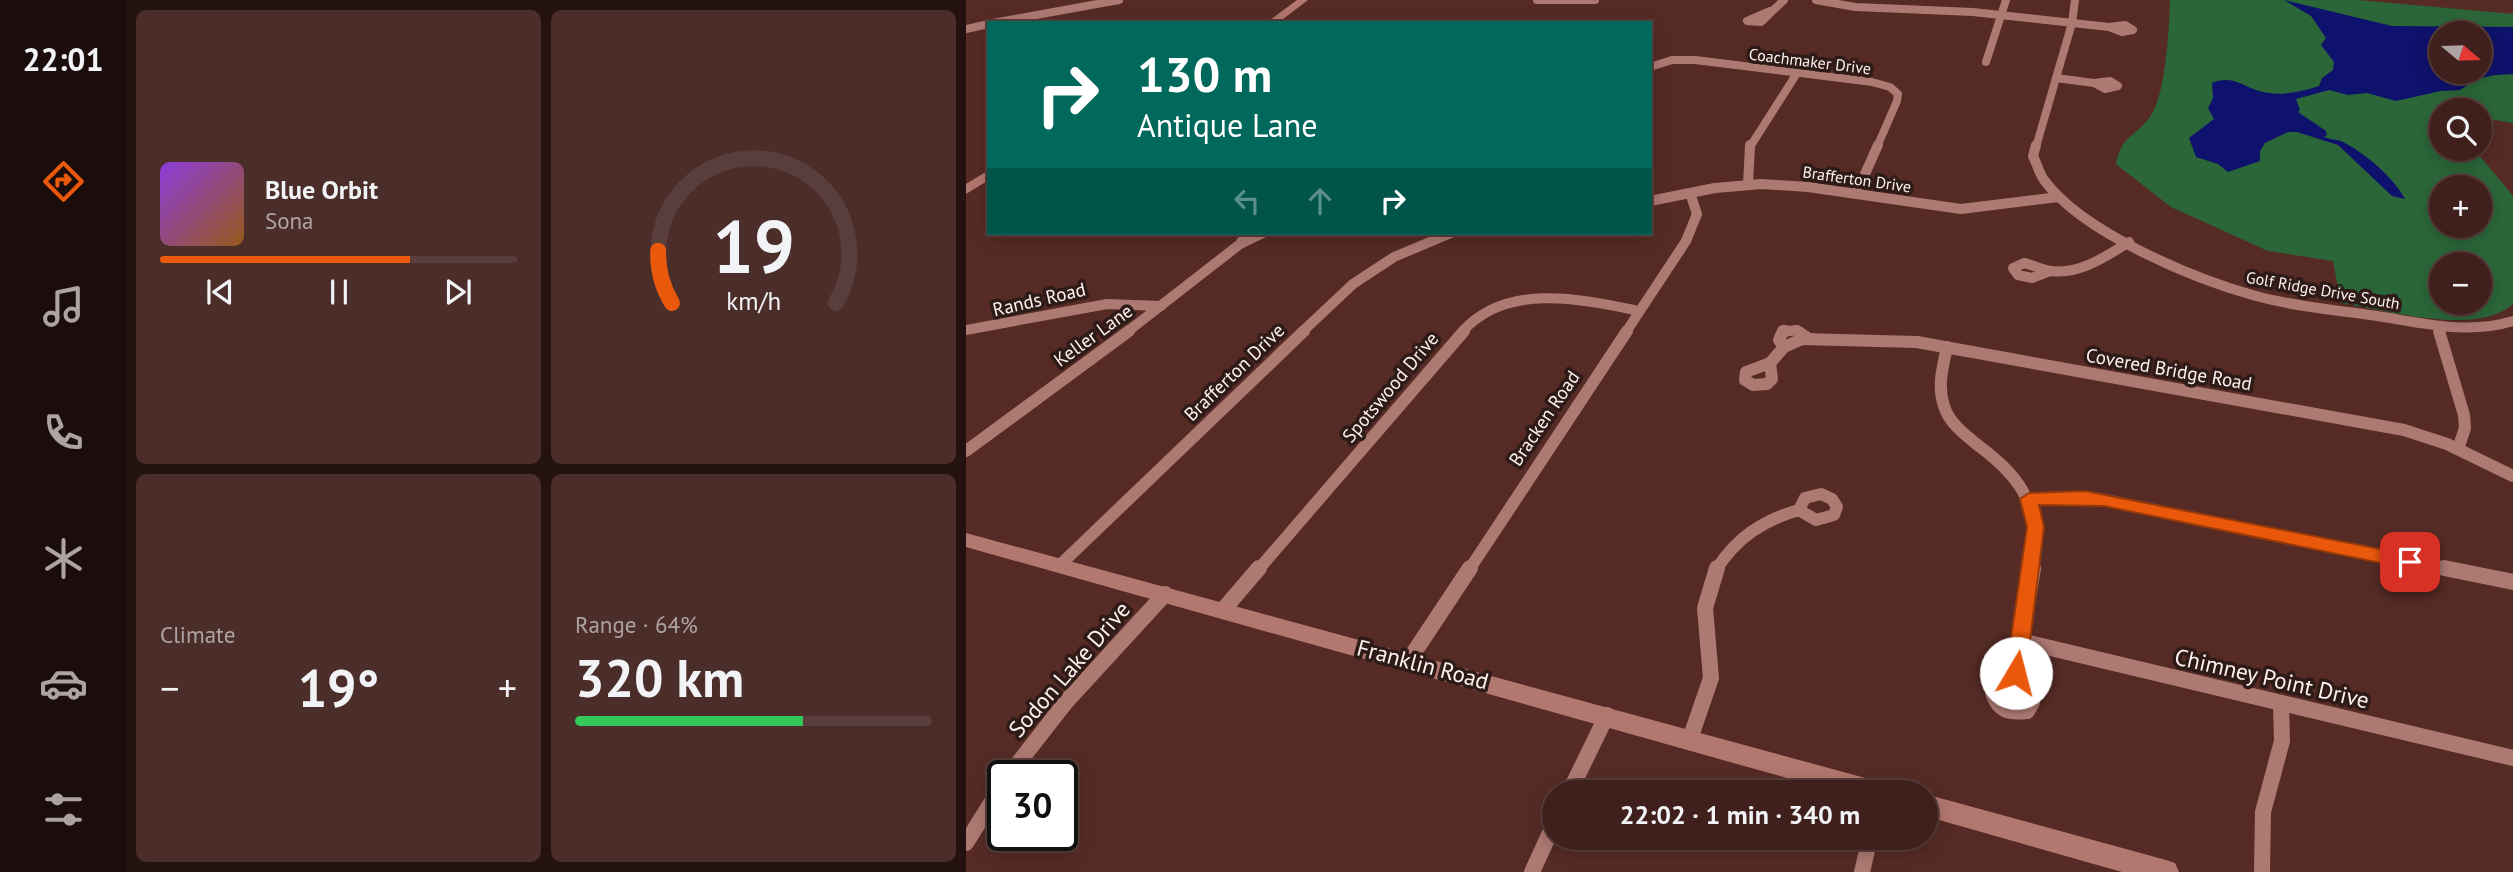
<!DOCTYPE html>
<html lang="en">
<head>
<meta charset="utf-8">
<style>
	:root { --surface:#40201c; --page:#4b2d29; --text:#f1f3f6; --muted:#aea3a3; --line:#593e3b; --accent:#ea580c }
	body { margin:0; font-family:"PT Sans",sans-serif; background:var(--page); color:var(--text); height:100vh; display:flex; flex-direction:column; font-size:26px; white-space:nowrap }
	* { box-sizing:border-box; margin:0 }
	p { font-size:23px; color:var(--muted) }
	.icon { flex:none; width:38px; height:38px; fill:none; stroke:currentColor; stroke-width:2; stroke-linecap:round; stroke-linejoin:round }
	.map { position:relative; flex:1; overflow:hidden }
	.side { display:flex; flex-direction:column; gap:10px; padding:10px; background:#23120f; width:840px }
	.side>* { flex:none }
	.banner { position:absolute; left:21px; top:21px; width:665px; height:214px; border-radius:0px; box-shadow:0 4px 18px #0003,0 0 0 2px var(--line); background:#00695c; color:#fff; overflow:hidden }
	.needle { width:46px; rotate:109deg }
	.tools { position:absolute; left:1463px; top:21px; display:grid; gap:14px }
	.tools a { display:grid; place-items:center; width:63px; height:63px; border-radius:50%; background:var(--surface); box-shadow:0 4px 18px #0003,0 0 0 2px var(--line); font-size:35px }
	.speed { position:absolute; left:21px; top:760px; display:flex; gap:14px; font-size:35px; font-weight:700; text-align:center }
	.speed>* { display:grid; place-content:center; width:91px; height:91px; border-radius:50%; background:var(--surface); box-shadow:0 4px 18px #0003,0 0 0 2px var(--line); line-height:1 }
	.speed .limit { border:4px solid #111; border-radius:10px; background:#fff; color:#111 }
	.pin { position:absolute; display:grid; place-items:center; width:60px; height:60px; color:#fff; margin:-30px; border-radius:14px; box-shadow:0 4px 10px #0006 }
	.me { position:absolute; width:77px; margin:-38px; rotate:8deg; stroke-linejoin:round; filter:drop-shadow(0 0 5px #0008) }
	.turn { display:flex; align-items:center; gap:24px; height:147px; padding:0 35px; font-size:32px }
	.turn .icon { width:91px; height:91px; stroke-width:2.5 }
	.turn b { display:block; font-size:49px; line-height:60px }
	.lanes { display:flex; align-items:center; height:66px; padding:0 35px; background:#0003; justify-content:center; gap:35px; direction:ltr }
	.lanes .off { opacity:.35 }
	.big { font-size:52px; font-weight:600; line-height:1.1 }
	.side .widget { flex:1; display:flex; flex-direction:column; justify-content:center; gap:10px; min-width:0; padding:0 24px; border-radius:10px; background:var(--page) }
	.side .dial { align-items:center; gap:0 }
	.dial svg { height:182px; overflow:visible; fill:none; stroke:var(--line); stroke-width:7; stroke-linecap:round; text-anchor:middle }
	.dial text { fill:var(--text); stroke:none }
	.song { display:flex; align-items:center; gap:21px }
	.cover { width:84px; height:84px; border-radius:10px; background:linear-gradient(135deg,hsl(270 70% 55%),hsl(30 70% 35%)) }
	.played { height:7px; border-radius:4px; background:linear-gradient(90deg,var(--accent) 70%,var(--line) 70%) }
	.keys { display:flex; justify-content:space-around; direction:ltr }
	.heat { display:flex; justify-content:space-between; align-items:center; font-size:38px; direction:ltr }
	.charge { height:10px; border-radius:5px; background:linear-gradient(90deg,#34c759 64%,var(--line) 0) }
	.side .tiles { flex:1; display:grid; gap:10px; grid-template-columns:repeat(2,1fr) }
	.trip { position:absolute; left:576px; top:780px; width:396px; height:70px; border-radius:35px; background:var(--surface); box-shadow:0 4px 18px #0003,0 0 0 2px var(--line); font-weight:600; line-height:70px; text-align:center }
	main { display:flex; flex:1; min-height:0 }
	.tab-bar { display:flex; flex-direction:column; width:126px; justify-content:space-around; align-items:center; background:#1a0d0b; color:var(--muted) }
	.tab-bar .icon { width:49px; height:49px }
	.tab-bar .active { color:var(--accent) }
	.tab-bar b { font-size:32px; color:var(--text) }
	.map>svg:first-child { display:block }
	.green { fill:#2b6639; fill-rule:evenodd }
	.water { fill:#0f126c; fill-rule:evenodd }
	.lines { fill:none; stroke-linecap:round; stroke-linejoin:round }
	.street-far3 { stroke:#ad7a72; stroke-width:8 }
	.street-far2 { stroke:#ad7a72; stroke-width:10 }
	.street-far1 { stroke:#ad7a72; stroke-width:12 }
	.street { stroke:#ad7a72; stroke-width:16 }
	.secondary { fill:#b2776e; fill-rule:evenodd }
	.route { fill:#ea580c; stroke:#983908; stroke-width:2 }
	.labels { text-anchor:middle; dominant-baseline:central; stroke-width:7; stroke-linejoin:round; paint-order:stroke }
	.far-street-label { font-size:16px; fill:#fdf2ef; stroke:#2e1b17 }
	.street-label { font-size:19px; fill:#fdf2ef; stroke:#2e1b17 }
	.near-street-label { font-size:23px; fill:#fdf2ef; stroke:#2e1b17 }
</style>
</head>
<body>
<main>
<nav class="tab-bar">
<b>22:01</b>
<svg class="icon active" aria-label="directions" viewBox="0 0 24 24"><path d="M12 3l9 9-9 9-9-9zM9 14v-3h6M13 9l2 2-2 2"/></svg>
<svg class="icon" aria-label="music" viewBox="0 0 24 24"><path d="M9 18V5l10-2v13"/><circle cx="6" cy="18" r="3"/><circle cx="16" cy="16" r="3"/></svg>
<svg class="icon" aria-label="phone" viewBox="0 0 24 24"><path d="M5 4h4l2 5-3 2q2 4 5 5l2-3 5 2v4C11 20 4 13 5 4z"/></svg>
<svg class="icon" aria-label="climate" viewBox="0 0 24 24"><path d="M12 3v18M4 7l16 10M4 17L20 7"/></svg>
<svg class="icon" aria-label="car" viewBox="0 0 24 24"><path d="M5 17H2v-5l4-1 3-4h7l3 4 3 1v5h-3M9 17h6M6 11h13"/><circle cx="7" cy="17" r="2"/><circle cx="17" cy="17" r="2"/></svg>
<svg class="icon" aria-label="filters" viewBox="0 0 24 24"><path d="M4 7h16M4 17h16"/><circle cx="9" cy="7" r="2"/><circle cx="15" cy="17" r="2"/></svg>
</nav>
<section class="side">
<div class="tiles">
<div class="widget">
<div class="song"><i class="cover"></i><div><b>Blue Orbit</b><p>Sona</p></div></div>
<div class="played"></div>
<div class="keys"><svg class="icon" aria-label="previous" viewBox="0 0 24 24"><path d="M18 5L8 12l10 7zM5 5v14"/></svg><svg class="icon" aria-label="pause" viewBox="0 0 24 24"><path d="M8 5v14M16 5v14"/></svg><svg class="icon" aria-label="next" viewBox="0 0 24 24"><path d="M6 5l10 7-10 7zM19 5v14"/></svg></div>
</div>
<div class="widget dial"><svg viewBox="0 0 100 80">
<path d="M14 69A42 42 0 1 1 86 69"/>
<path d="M14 69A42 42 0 0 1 8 46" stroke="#ea580c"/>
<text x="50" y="56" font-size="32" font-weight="700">19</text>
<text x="50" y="72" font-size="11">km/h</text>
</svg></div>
<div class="widget"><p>Climate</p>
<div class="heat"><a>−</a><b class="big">19°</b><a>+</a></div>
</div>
<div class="widget"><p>Range · 64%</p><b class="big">320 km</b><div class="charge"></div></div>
</div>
</section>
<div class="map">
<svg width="1547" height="872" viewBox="0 0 1547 872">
	<rect width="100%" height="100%" fill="#562b25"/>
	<path class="green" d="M1204 0H1392L1547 14V123L1529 120 1514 125V110H1475V149H1508L1547 196V304C1510 337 1420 310 1375 303L1367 261 1302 251 1205 207 1150 164C1155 136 1169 137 1184 117 1200 95 1203 28 1204 0ZM1475 33H1514V72H1475ZM1475 187H1514V226H1475ZM1475 264H1514V303H1475Z"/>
	<path class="water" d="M1318 0 1426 26 1547 27V74C1522 75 1515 76 1494 90L1475 91 1430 101 1401 93 1382 95 1363 90 1330 99 1334 110 1332 112 1360 131 1361 135 1358 137C1365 140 1373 139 1379 143 1400 154 1428 178 1439 199L1426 196 1372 145 1331 132H1322L1299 143 1294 151V161L1262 172 1252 164 1230 157 1223 138 1248 119 1242 108 1247 98 1246 83C1266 75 1274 85 1293 91 1312 97 1335 92 1353 86L1356 78 1367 70 1368 62 1355 45 1360 38 1345 16ZM1475 33H1514V72H1475Z"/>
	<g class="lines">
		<g class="street-far3">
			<polyline points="571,0 629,0"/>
			<polyline points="850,0 889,7 1007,12 1143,27"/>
			<polyline points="804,11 781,21 795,22 818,0"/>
			<polyline points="27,23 153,0"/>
			<polygon points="1159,25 1167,30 1156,32 1143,27"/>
			<polyline points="0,29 23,24"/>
			<polyline points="1020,62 1040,0"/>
			<polyline points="684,67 706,60 729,60 906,82 924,87 932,94 931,101 911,147"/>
			<polyline points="684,77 684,85"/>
			<polyline points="1090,78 1128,83"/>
			<polygon points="1144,81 1152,86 1139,89 1128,83"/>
			<polyline points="784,147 831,73"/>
			<polyline points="1070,147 1106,23 1109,0"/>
		</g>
		<g class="street-far2">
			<path d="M1070 145 1067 156C1071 164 1073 173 1078 180 1117 233 1228 279 1290 296 1330 307 1371 310 1411 316 1457 323 1501 335 1547 321"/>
			<polyline points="782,185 784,145"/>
			<polyline points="890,194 912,145"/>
			<polyline points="684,201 749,188 796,184 842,187 995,209 1093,197"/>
			<polyline points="274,244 297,233"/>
			<path d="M1084 271 1066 278 1052 275 1047 268 1058 263C1067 265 1076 270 1085 271 1113 275 1141 256 1163 242"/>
			<polyline points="1472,326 1474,332"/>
			<polyline points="0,330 141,304 195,306"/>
			<polyline points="161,332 274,244 281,233"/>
			<polyline points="336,332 387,284 428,257 485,233"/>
			<path d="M496 332C540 282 615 299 673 311"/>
			<polyline points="660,332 720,241 731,214 724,193"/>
			<polyline points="816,332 830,330 834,332"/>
		</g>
		<g class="street-far1">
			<polyline points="831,331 843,339"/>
			<polyline points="1473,331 1498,415 1499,428 1492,449"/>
			<polyline points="818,347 813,340 817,331 820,331"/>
			<path d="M981 347C977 366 971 386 978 406 983 423 999 435 1013 446 1061 482 1074 509 1066 570"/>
			<polygon points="804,363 806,379 801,384 787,385 779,380 780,372"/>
			<polyline points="804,363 818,347 836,339 951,342 1438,430 1481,444 1547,476"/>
			<polyline points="0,451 163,331"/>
			<polygon points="855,494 866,499 871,507 868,515 850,520 833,510 839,498"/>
			<polyline points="1063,499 1119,497 1138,500 1486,570"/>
			<polyline points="94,565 338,331"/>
			<polyline points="292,570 498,331"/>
			<polyline points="503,570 661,331"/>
			<path d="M750 570C770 538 797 520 833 510"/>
		</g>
		<g class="street">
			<polyline points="1478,568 1547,582"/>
			<polyline points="257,610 293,568"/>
			<polyline points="1055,641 1547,758"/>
			<polyline points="443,660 504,568"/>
			<polyline points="1050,673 1067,568"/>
			<path d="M1050 673 1063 691 1066 702 1061 711C1043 713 1033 711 1027 693L1031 685Z"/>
			<polyline points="724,739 745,678 739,608 751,568"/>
			<polyline points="43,775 99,703 199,594"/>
			<polyline points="603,793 641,715"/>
			<polyline points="0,843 37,784"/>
			<polyline points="566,872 588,824"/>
			<polyline points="896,872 904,838"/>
			<polyline points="1296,872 1297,812 1316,741 1315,703"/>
		</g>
		<g class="secondary">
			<polygon points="331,0 342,0 312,23 300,23"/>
			<polygon points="23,170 23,180 0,194 0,184"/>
			<polygon points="0,533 914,782 922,785 926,793 874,793 0,547"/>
			<polygon points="959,794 1200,860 1209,863 1213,872 1156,872 959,816"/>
		</g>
	</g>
	<polygon class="route" points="1119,491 1444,555 1453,562 1444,569 1138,506 1073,505 1078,527 1060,673 1057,679 1043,679 1040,673 1061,527 1054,499 1063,493"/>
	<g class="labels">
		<g class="far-street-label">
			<text transform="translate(844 61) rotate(7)">Coachmaker Drive</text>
			<text transform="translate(891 179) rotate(8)">Brafferton Drive</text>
			<text transform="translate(1357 290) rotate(10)">Golf Ridge Drive South</text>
		</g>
		<g class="street-label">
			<text transform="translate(73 299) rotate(-13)">Rands Road</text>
			<text transform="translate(127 335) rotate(-36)">Keller Lane</text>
			<text transform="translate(1203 369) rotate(10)">Covered Bridge Road</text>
			<text transform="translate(268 372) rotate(-44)">Brafferton Drive</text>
			<text transform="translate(424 387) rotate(-50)">Spotswood Drive</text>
			<text transform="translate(578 418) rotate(-56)">Bracken Road</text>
		</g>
		<g class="near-street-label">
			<text transform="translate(457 664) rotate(15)">Franklin Road</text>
			<text transform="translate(103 669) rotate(-49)">Sodon Lake Drive</text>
			<text transform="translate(1306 678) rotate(13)">Chimney Point Drive</text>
		</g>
	</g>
</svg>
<div class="tools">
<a><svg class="needle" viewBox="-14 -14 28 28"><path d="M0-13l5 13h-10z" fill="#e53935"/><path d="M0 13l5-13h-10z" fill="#aea3a3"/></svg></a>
<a><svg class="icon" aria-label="search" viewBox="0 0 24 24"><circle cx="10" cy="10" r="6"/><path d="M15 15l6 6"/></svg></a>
<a>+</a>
<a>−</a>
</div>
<div class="speed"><div class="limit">30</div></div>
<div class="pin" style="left:1444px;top:562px;background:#d93025"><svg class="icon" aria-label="arrive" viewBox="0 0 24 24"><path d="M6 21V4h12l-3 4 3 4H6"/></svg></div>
<svg class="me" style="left:1050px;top:673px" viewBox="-20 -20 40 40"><circle r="19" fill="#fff"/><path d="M0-13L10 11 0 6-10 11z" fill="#ea580c"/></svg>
<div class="trip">22:02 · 1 min · 340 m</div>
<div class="banner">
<div class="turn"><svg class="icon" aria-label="right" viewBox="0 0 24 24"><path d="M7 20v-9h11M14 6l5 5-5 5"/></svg><div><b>130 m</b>Antique Lane</div></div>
<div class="lanes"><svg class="icon off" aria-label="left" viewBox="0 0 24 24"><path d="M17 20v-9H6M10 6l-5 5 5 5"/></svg><svg class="icon off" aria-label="ahead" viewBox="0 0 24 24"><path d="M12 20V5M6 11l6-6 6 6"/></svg><svg class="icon" aria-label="right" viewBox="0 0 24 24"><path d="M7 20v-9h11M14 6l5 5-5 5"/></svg></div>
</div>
</div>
</main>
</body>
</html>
